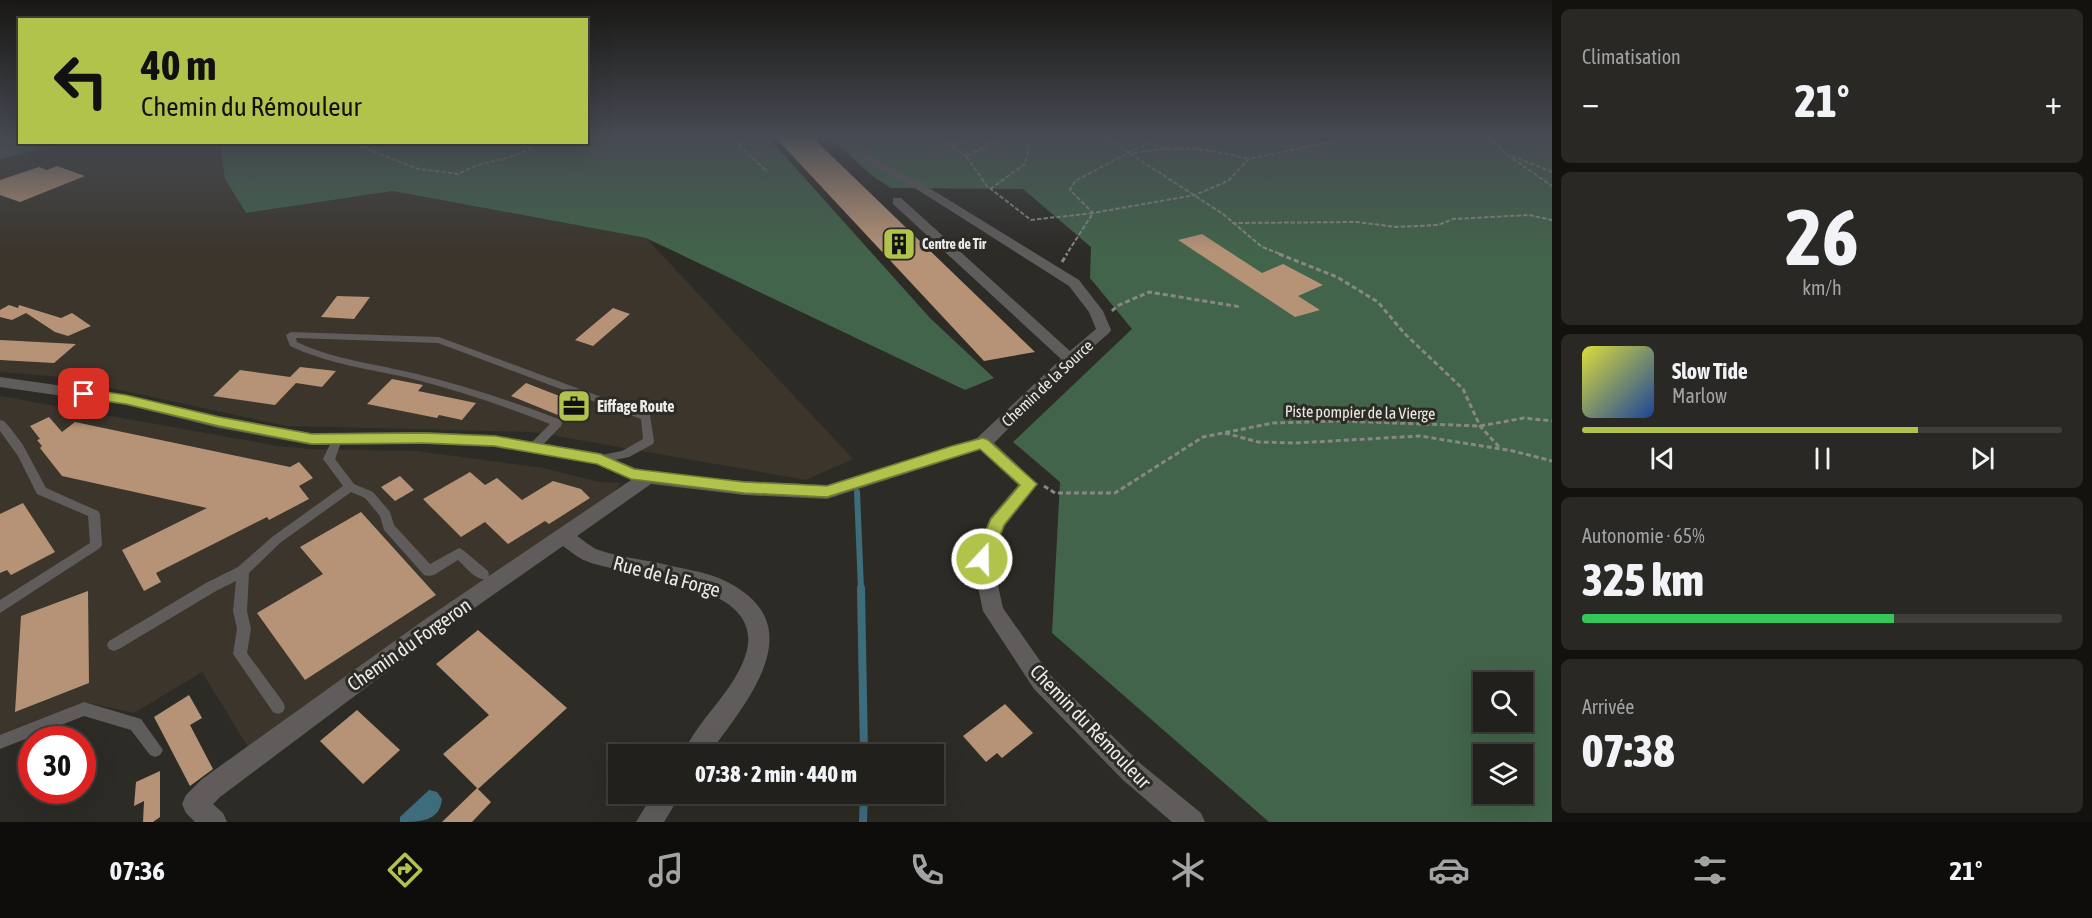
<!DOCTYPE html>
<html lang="fr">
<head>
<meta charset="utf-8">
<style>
	:root { --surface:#22201c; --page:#2a2825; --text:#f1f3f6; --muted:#a2a3a3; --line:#3f3e3b; --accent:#b2c34c }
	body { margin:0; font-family:"Asap Condensed",sans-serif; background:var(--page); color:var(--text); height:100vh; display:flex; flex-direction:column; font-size:22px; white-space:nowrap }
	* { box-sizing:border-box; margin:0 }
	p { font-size:20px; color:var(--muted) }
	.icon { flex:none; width:33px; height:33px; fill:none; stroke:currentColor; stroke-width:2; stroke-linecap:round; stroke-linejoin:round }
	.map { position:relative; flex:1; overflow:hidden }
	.details { display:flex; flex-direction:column; gap:9px; padding:9px; background:#13120f; width:540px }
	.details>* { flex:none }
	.banner { position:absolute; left:18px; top:18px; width:570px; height:126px; border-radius:0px; box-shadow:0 6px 24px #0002,0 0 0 2px var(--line); background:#b2c34c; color:#111; overflow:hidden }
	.fabs { position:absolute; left:1473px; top:672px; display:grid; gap:12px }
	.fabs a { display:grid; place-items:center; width:60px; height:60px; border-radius:0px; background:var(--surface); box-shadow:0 6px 24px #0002,0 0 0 2px var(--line); font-size:30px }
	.speed { position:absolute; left:18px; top:726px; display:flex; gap:12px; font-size:30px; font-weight:700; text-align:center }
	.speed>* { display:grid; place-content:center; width:78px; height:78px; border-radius:50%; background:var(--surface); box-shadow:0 6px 24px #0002,0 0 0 2px var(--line); line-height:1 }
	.speed .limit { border:9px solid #d22; background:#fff; color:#111 }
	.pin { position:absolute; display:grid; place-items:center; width:51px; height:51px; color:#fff; margin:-26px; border-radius:12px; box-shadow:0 3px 9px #0006 }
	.me { position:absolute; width:66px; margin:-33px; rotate:21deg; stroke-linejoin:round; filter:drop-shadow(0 0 4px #0008) }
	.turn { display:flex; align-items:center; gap:21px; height:126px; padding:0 24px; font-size:27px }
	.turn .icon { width:78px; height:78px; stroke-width:2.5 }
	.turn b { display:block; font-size:42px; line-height:51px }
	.big { font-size:45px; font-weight:800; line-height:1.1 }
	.details .tile { flex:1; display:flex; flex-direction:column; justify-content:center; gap:9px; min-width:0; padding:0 21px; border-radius:9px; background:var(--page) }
	.details .dial { align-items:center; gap:0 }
	.dial b { font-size:78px; line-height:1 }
	.song { display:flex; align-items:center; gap:18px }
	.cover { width:72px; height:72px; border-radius:9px; background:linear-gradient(135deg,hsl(60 70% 55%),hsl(220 70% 35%)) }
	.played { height:6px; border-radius:3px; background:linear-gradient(90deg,var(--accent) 70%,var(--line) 70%) }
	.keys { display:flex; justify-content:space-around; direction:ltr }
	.heat { display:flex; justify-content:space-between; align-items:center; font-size:33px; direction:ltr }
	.charge { height:9px; border-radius:4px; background:linear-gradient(90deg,#34c759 65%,var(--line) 0) }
	.trip { position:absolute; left:608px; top:744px; width:336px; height:60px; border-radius:0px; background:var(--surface); box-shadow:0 6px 24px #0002,0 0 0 2px var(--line); font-weight:800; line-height:60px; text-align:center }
	.tabs { display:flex; height:96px; justify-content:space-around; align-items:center; background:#0e0d0b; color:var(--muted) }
	.tabs .icon { width:42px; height:42px }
	.tabs .on { color:var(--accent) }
	.tabs b { font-size:27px; color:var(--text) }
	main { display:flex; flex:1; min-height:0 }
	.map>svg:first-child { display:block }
	.built { fill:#3b352b }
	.forest { fill:#42644a; fill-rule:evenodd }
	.water { fill:#3d6c7c }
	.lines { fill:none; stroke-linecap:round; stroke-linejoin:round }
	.stream-far1 { stroke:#3d6c7c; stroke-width:6 }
	.stream { stroke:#3d6c7c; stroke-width:8 }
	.building { fill:#b69377 }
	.path-far1 { stroke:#898783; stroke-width:2; stroke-dasharray:4.5 2; stroke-linecap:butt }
	.path { stroke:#898783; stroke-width:3; stroke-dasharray:5 3; stroke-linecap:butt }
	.service { fill:#5f5c5b; fill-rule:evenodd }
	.minor { fill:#5f5c5b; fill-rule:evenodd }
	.route { fill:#b2c34c; stroke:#747f31; stroke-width:1.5 }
	.labels { text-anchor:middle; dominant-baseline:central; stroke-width:6; stroke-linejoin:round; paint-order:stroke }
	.far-poi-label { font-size:14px; font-weight:bold; fill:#ebeae6; stroke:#2d2b26; text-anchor:start }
	.street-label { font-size:16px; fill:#ebeae6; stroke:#2d2b26 }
	.poi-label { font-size:16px; font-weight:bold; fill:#ebeae6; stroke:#2d2b26; text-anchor:start }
	.near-street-label { font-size:20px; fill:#ebeae6; stroke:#2d2b26 }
</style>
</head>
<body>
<main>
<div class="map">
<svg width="1552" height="822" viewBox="0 0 1552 822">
	<rect width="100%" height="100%" fill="#2d2b26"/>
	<g class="built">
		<polygon points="72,143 220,143 225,179 246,213 393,191 646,238 853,459 806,480 533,432 286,426 60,377 0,372 0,159"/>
		<polygon points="0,396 278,446 310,449 417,451 544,468 599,482 621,483 610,498 249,749 202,672 134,713 83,702 0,738"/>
	</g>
	<g class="forest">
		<polygon points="0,136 19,136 20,142 72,143 0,159"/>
		<polygon points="587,136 767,136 930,318 994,378 965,390 646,238 393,191 246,213 225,179 220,143 586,142"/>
		<path d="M828 136H1552V822H1269L1052 633 1060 482 1013 442 1132 329 1090 278 1091 247 1023 189 891 188 871 175ZM1484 682H1522V722H1484ZM1484 754H1522V794H1484Z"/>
	</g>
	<path class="water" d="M429 790 437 792 442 799C440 822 418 822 400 822V817Z"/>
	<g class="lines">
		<polyline class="stream-far1" points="857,492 861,589"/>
		<g class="stream">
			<polyline points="861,588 864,754"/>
			<polyline points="863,822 864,794"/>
		</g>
	</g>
	<g class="building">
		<polygon points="774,136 811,136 1035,352 984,361"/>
		<polygon points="57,166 85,176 20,202 0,195 0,180 39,167 47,170"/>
		<polygon points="1202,234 1262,273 1283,264 1323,285 1298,296 1320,310 1295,317 1178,240"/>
		<polygon points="337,296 370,297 354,319 321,317"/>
		<polygon points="9,305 18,308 19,305 61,318 72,313 91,326 68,336 55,332 26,313 12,320 0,317 0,310"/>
		<polygon points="613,308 630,314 593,346 575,340"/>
		<polygon points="0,340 76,344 54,363 0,360"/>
		<polygon points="300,367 336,371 322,387 296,383 275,405 213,396 240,370 290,377"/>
		<polygon points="392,379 423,385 418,391 476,403 462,420 439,415 437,418 367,404"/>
		<polygon points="526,383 590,408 575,422 511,396"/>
		<polygon points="49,417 62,432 75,422 290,467 299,462 313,478 299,486 309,499 269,520 267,517 156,573 161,582 144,591 122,550 207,508 62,476 40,448 42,446 37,440 40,439 30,426"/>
		<polygon points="470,472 485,485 497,478 522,500 553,481 581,489 590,498 549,524 545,521 508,544 485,522 461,537 423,499"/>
		<polygon points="400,476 414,490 395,501 381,487"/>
		<polygon points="23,503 55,552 11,575 7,570 0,573 0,514"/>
		<polygon points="361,512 436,595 305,680 257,613 323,574 300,547"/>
		<polygon points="88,591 89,683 15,712 21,616"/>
		<polygon points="478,630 567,708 478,789 443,754 489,715 436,664"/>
		<polygon points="189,695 202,718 190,725 213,769 190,786 154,717"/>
		<polygon points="1005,704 1033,733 1002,758 997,753 986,762 963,736"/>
		<polygon points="357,710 400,750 363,784 320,741"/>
		<polygon points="160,771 160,817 153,822 143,822 144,801 134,806 136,782"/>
		<polygon points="477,788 491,802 472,822 442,822"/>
	</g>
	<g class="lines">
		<g class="path-far1">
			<polyline points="729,136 768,172"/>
			<polyline points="936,136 966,156"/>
			<polyline points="1006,136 966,156 987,186 1031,220 1093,213 1066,255"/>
			<polyline points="1103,136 1223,214 1262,247 1283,255"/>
			<polyline points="1161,136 1075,181 1070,190 1093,213 1195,195 1228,181 1249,159 1359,136"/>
			<polyline points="1489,136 1506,154 1552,186"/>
			<path d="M349 142 418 169 459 174C483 158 518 162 538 142"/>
			<polyline points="952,146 980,136"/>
			<path d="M1134 153C1177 145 1206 148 1248 159"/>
			<polyline points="1512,156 1552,172"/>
			<polyline points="990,189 1025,164 1029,146 1038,136"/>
			<polyline points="1232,223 1357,222 1396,227 1438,225 1453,219 1529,215 1552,220"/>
		</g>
		<g class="path">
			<polyline points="1279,254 1337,277 1378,302 1404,333 1463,389 1480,426 1500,448"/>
			<polyline points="1062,262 1067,254"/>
			<polyline points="1112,311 1117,306 1149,292 1241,307"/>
			<polyline points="1225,433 1258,442 1296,443 1420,436 1513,451 1552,461"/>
			<polyline points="1044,486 1055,493 1115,493 1203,437 1273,423 1339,421 1480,426 1524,418 1552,421"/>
		</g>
		<g class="service">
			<path d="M291 332 439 337 650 415 654 441 653 444 629 457 600 463 596 462 594 459 596 456 622 451 643 439 641 419 438 343 296 338 297 342C335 360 377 364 417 374 466 386 514 402 561 420L562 423 561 426 537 451H529L527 448 529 445 550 424C504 406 457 390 409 378 369 369 328 364 290 346L286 335Z"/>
			<polygon points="0,420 4,421 11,429 23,445 46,488 98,511 100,514 102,545 100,548 0,613 0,600 90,543 88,516 37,494 18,456 0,431"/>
			<path d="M337 436 342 440 335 459 354 484 373 492 390 512 394 525 430 564 459 548 463 550 488 571 489 575 488 579C476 582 466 567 458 560L434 575 429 576 424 575 384 530 380 516 365 498 351 492 280 543 249 573 247 611 251 629 247 653 283 702 285 707 283 712 278 714 273 712 233 654 237 629 233 611 236 581 216 591 119 649 114 651 109 649 107 645 109 641 206 583 238 567 272 537 343 486 323 459 332 440Z"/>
			<polygon points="84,702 141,719 163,750 160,755 155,757 150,755 131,730 84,716 0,749 0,735"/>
		</g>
		<g class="minor">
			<path d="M842 136H853L876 159 926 186 1079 280 1103 311 1111 330 1109 333 1061 375 994 443 1038 484 1005 526 992 559 1003 608 1050 675 1141 764 1201 813 1205 822H1172L1123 780 1034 689 983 611 972 559 990 518 1018 485 980 450 827 499 744 495 651 484 577 536C583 540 590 546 596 549 617 557 642 559 663 564 682 569 703 571 721 579 816 622 749 699 709 754H683C697 721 729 696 743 662 778 581 631 579 586 561 578 558 570 551 563 546L440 632 220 797 213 804 223 813 227 822H195L186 813 182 804 186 795 202 779 424 620 631 480 596 464 494 447 424 444 311 445 219 428 126 405 0 387V377L126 395 219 416 311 433 424 432 494 435 600 453 635 468 656 473 744 481 827 485 977 438 1061 359 893 204V198H901L1070 351 1096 329 1089 312 1069 286 918 190 868 163Z"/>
			<polygon points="25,142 45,142 0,155 0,149"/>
			<polygon points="653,794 681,794 664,822 636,822"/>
		</g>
	</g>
	<linearGradient id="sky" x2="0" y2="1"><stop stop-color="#191815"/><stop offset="0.54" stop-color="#464a52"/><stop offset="1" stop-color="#464a52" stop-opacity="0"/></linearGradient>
	<rect width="1552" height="252" fill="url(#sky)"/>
	<polygon class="route" points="84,389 126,395 219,417 312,434 424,433 495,436 600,454 634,469 744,482 827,486 952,446 983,438 988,440 1037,484 1004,525 991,559 988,564 982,566 977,564 974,559 991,519 1020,485 980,449 827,497 744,493 631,479 597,464 495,446 424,443 312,444 219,426 126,404 79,397 77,394 79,391"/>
	<defs>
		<symbol id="building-square" viewBox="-11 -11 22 22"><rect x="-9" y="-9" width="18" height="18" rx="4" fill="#b2c34c" stroke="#2d2b26"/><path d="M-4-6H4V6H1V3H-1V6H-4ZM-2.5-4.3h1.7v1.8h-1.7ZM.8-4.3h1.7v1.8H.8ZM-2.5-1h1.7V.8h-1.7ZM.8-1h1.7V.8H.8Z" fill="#111"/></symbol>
		<symbol id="office-square" viewBox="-11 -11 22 22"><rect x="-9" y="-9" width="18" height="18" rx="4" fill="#b2c34c" stroke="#2d2b26"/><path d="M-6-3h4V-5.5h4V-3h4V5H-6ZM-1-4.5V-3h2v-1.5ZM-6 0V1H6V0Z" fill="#111"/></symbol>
	</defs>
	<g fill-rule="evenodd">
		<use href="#building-square" x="880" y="225" width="38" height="38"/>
		<use href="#office-square" x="555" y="387" width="38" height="38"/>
	</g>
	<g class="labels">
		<g class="far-poi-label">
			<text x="922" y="244">Centre de Tir</text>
		</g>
		<g class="street-label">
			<text transform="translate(1047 383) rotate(-43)">Chemin de la Source</text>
			<text transform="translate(1360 412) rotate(1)">Piste pompier de la Vierge</text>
		</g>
		<g class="poi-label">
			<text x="597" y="406">Eiffage Route</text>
		</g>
		<g class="near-street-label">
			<text transform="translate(667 576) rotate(15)">Rue de la Forge</text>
			<text transform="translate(409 644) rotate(-35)">Chemin du Forgeron</text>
			<text transform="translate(1091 726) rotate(46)">Chemin du Rémouleur</text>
		</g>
	</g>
</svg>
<div class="fabs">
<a><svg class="icon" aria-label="search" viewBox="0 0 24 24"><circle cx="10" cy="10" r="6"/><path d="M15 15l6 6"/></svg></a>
<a><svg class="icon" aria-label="layers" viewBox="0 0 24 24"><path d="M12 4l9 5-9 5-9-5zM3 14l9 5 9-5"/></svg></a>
</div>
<div class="speed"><div class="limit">30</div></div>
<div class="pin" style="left:84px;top:394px;background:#d93025"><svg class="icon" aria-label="arrive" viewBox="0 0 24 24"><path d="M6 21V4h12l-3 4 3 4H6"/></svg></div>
<svg class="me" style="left:982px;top:559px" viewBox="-20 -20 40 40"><circle r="17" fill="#b2c34c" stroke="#fff" stroke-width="3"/><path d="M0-11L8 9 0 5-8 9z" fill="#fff"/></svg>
<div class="trip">07:38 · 2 min · 440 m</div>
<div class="banner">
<div class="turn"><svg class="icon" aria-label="left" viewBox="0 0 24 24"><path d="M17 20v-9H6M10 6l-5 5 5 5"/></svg><div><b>40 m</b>Chemin du Rémouleur</div></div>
</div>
</div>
<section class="details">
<div class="tile"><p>Climatisation</p>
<div class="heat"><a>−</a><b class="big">21°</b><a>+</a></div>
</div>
<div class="tile dial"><b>26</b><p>km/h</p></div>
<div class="tile">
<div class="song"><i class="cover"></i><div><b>Slow Tide</b><p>Marlow</p></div></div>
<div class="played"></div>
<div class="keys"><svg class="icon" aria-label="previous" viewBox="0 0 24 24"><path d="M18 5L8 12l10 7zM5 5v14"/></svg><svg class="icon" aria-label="pause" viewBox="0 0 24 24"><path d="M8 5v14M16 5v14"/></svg><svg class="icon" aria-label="next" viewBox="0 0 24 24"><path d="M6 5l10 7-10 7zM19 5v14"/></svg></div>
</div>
<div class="tile"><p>Autonomie · 65%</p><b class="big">325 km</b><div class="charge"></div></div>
<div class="tile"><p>Arrivée</p><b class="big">07:38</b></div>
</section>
</main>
<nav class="tabs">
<b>07:36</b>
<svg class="icon on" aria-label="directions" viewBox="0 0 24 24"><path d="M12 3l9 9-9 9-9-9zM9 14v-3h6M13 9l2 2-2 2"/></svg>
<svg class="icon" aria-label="music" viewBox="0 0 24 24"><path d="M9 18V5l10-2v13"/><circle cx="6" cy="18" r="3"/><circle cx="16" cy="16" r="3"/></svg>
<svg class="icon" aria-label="phone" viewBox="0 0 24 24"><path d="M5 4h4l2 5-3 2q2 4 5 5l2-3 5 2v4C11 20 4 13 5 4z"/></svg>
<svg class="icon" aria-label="climate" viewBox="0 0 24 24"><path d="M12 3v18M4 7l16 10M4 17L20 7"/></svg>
<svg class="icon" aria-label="car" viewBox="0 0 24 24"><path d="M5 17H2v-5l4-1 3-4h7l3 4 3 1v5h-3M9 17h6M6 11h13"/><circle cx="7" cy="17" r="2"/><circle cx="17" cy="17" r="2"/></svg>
<svg class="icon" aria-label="filters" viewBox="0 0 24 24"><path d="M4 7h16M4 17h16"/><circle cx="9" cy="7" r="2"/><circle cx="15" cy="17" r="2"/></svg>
<b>21°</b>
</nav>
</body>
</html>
